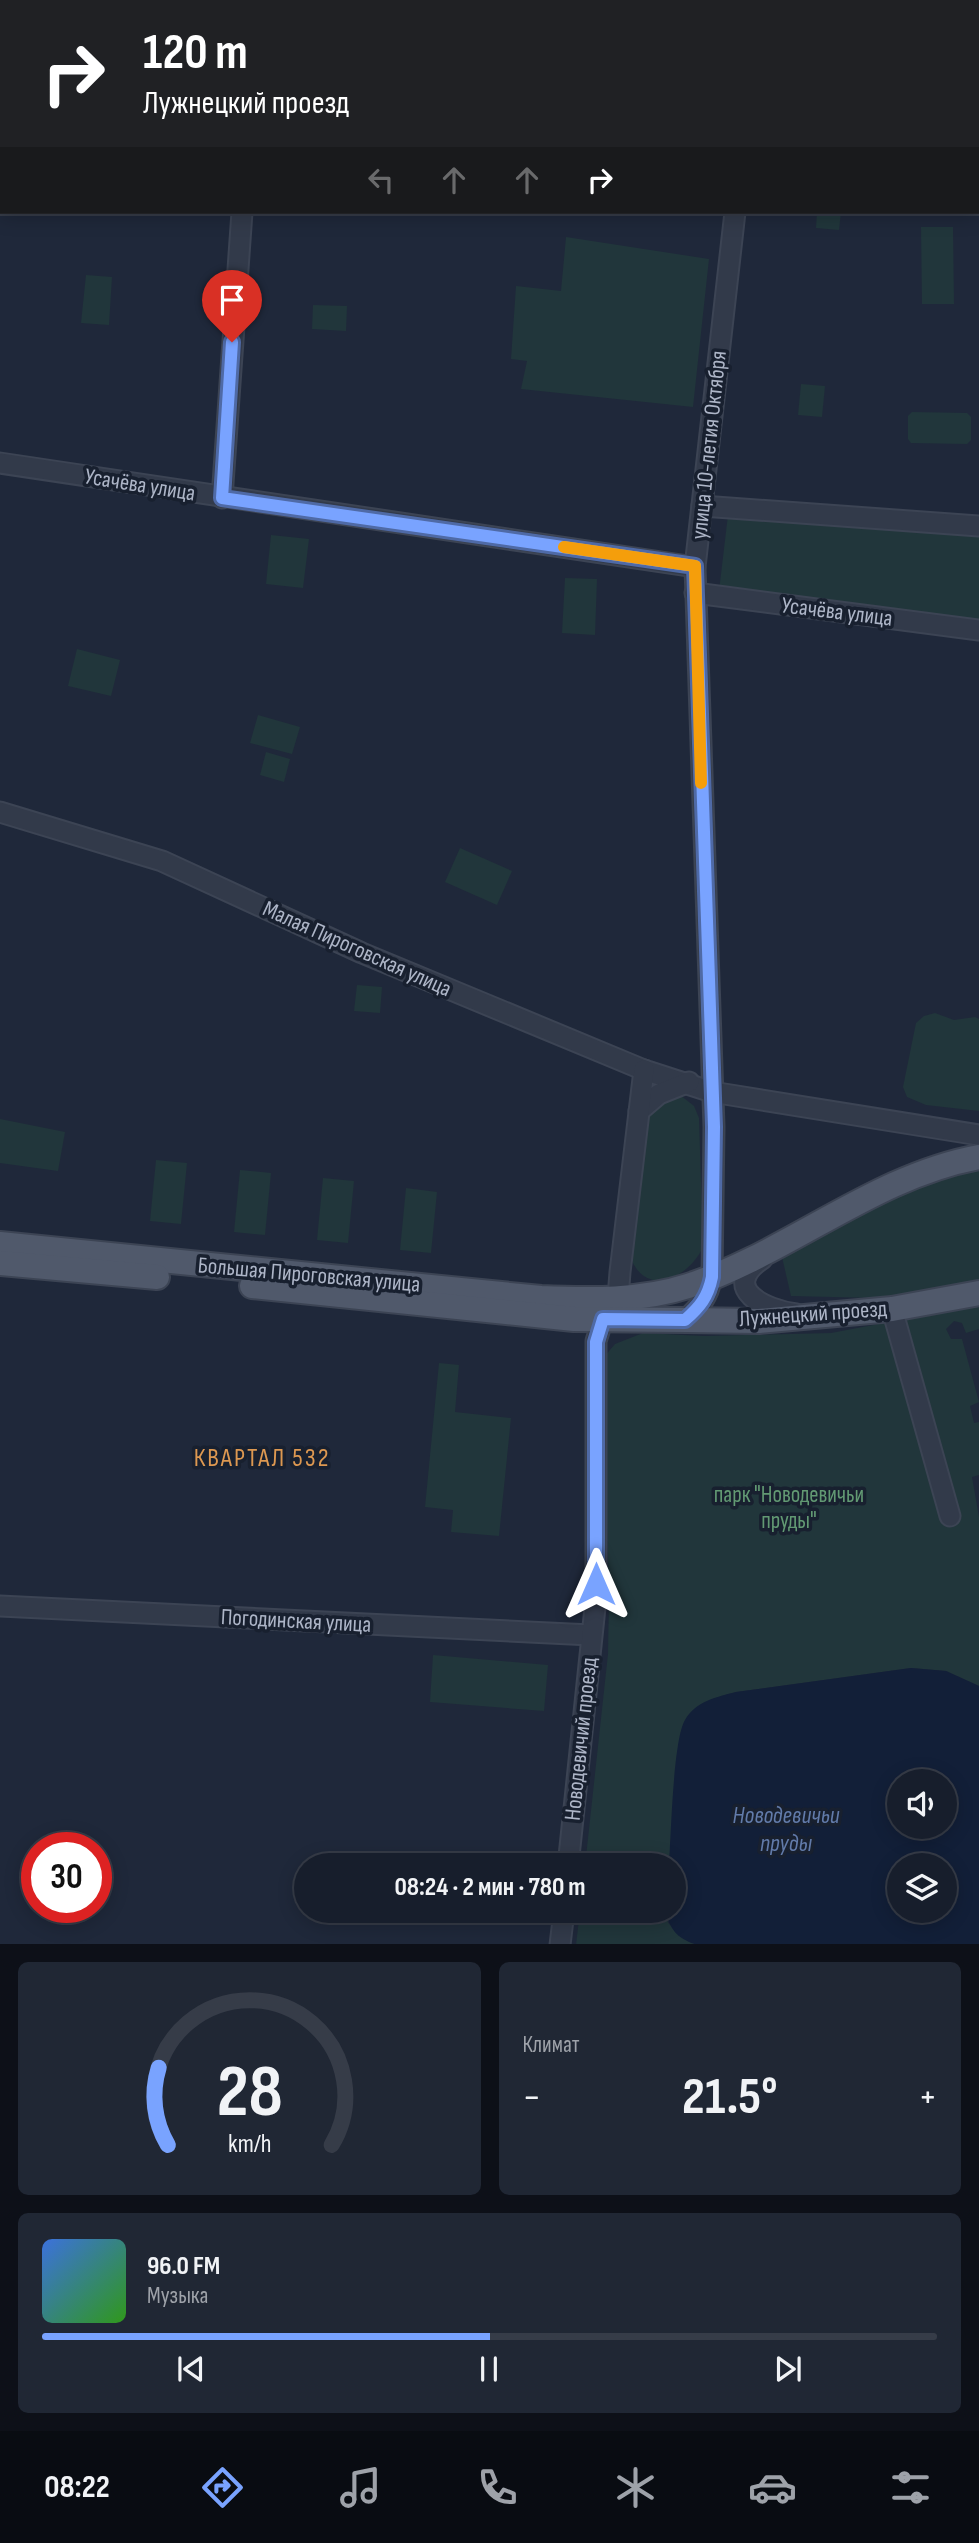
<!DOCTYPE html>
<html lang="ru">
<head>
<meta charset="utf-8">
<style>
	:root { --surface:#171e2c; --page:#202734; --text:#f1f3f6; --muted:#9ea2a9; --line:#363c48; --accent:#79a3ff }
	body { margin:0; font-family:"Sofia Sans Condensed",sans-serif; background:var(--page); color:var(--text); height:100vh; display:flex; flex-direction:column; font-size:26px; white-space:nowrap }
	* { box-sizing:border-box; margin:0 }
	p { font-size:23px; color:var(--muted) }
	.icon { flex:none; width:38px; height:38px; fill:none; stroke:currentColor; stroke-width:2; stroke-linecap:round; stroke-linejoin:round }
	.map { position:relative; height:1944px; overflow:hidden }
	.details { display:flex; flex-direction:column; gap:18px; padding:18px; background:#0d1018; flex:1 }
	.details>* { flex:none }
	.banner { position:absolute; left:0px; top:0px; width:980px; height:214px; box-shadow:0 4px 18px #0003,0 0 0 2px var(--line); background:#202124; color:#fff; overflow:hidden }
	.fabs { position:absolute; left:887px; top:1769px; display:grid; gap:14px }
	.fabs a { display:grid; place-items:center; width:70px; height:70px; border-radius:50%; background:var(--surface); box-shadow:0 4px 18px #0003,0 0 0 2px var(--line); font-size:35px }
	.speed { position:absolute; left:21px; top:1832px; display:flex; gap:14px; font-size:35px; font-weight:700; text-align:center }
	.speed>* { display:grid; place-content:center; width:91px; height:91px; border-radius:50%; background:var(--surface); box-shadow:0 4px 18px #0003,0 0 0 2px var(--line); line-height:1 }
	.speed .limit { border:10px solid #d22; background:#fff; color:#111 }
	.pin { position:absolute; display:grid; place-items:center; width:60px; height:60px; color:#fff; margin:-72px -30px; border-radius:50% 50% 50% 0; rotate:-45deg; box-shadow:0 0 7px #0007 }
	.pin .icon { rotate:45deg }
	.me { position:absolute; width:77px; margin:-38px; rotate:0deg; stroke-linejoin:round; filter:drop-shadow(0 0 5px #0008) }
	.turn { display:flex; align-items:center; gap:24px; height:147px; padding:0 28px; font-size:32px }
	.turn .icon { width:91px; height:91px; stroke-width:2.5 }
	.turn b { display:block; font-size:49px; line-height:60px }
	.lanes { display:flex; align-items:center; height:66px; padding:0 28px; background:#0003; justify-content:center; gap:35px; direction:ltr }
	.lanes .off { opacity:.35 }
	.big { font-size:52px; font-weight:700; line-height:1.1 }
	.details .tile { flex:1; display:flex; flex-direction:column; justify-content:center; gap:10px; min-width:0; padding:0 24px; border-radius:10px; background:var(--page) }
	.details .dial { align-items:center; gap:0 }
	.dial svg { height:182px; overflow:visible; fill:none; stroke:var(--line); stroke-width:7; stroke-linecap:round; text-anchor:middle }
	.dial text { fill:var(--text); stroke:none }
	.song { display:flex; align-items:center; gap:21px }
	.cover { width:84px; height:84px; border-radius:10px; background:linear-gradient(135deg,hsl(220 70% 55%),hsl(110 70% 35%)) }
	.played { height:7px; border-radius:4px; background:linear-gradient(90deg,var(--accent) 50%,var(--line) 50%) }
	.keys { display:flex; justify-content:space-around; direction:ltr }
	.heat { display:flex; justify-content:space-between; align-items:center; font-size:38px; direction:ltr }
	.details .tiles { flex:1; display:grid; gap:18px; grid-template-columns:1fr 1fr }
	.tile:last-child { grid-column:span 2 }
	.trip { position:absolute; left:294px; top:1853px; width:392px; height:70px; border-radius:35px; background:var(--surface); box-shadow:0 4px 18px #0003,0 0 0 2px var(--line); font-weight:700; line-height:70px; text-align:center }
	.tab-bar { display:flex; height:112px; justify-content:space-around; align-items:center; background:#090c12; color:var(--muted) }
	.tab-bar .icon { width:49px; height:49px }
	.tab-bar .current { color:var(--accent) }
	.tab-bar b { font-size:32px; color:var(--text) }
	.map>svg:first-child { display:block }
	.medical { fill:#2e2b3b }
	.green { fill:#21363b }
	.water { fill:#121f38; fill-rule:evenodd }
	.lines { fill:none; stroke-linecap:round; stroke-linejoin:round }
	.minor-casing { stroke:#3c4454; stroke-width:23 }
	.major-casing { stroke:#3c4454; stroke-width:28 }
	.minor { stroke:#323a4a; stroke-width:19 }
	.major { stroke:#50596b; stroke-width:24 }
	.route-casing { stroke:#4f6aa6; stroke-width:18 }
	.route { stroke:#79a3ff; stroke-width:12 }
	.slow { stroke:#f59e0b; stroke-width:12 }
	.labels { text-anchor:middle; dominant-baseline:central; stroke-width:7; stroke-linejoin:round; paint-order:stroke }
	.street-label { font-size:23px; fill:#adb5c7; stroke:#18202f }
	.park-label { font-size:23px; fill:#629973; stroke:#18202f }
	.water-label { font-size:24px; font-style:italic; fill:#627baa; stroke:#18202f }
	.quarter-label { font-size:26px; letter-spacing:2px; fill:#dd9851; stroke:#18202f }
</style>
</head>
<body>
<div class="map">
<svg width="979" height="1945" viewBox="0 0 979 1945">
	<rect width="100%" height="100%" fill="#1f283a"/>
	<polygon class="medical" points="510,0 733,0 510,2"/>
	<g class="green">
		<polygon points="817,212 841,212 839,230 816,228"/>
		<polygon points="921,227 953,227 954,304 922,304"/>
		<polygon points="566,237 709,259 693,407 521,389 527,361 511,359 516,286 561,291"/>
		<polygon points="86,275 112,277 109,325 81,323"/>
		<polygon points="313,305 347,306 346,331 312,329"/>
		<polygon points="801,384 825,386 822,417 798,415"/>
		<polygon points="912,412 967,413 971,417 971,440 967,444 911,443 908,439 908,416"/>
		<polygon points="728,515 979,533 979,623 719,591"/>
		<polygon points="271,535 309,539 303,588 266,584"/>
		<polygon points="565,578 597,579 595,635 562,633"/>
		<polygon points="77,649 120,660 111,696 68,686"/>
		<polygon points="258,715 300,727 292,754 250,743"/>
		<polygon points="266,752 290,759 284,782 260,775"/>
		<polygon points="460,848 512,871 497,905 445,882"/>
		<polygon points="357,985 382,987 380,1013 354,1011"/>
		<polygon points="935,1013 954,1020 975,1017 979,1019 979,1111 926,1105 907,1097 903,1087 916,1023 924,1016"/>
		<path d="M680 1095 694 1106 699 1118 703 1247C690 1276 649 1298 632 1261L647 1117 652 1106Z"/>
		<polygon points="0,1119 65,1132 58,1171 0,1163"/>
		<polygon points="156,1160 187,1163 181,1224 150,1221"/>
		<polygon points="979,1167 979,1282 874,1298 791,1296 782,1257 877,1205 926,1183"/>
		<polygon points="240,1170 271,1173 265,1235 234,1232"/>
		<polygon points="323,1178 354,1181 348,1243 317,1240"/>
		<polygon points="406,1188 437,1192 431,1253 400,1250"/>
		<path d="M979 1305V1329L966 1333 962 1323 954 1321 946 1329 951 1339H962L979 1402 970 1406 974 1423 979 1422V1475L972 1477 979 1517V1686L946 1671 911 1668 736 1692C709 1699 689 1705 680 1735L669 1865 585 1866 608 1654 609 1598 603 1375 604 1357 615 1344 643 1333 704 1336 831 1333Z"/>
		<polygon points="439,1363 459,1365 455,1412 511,1418 499,1536 451,1532 453,1510 425,1507"/>
		<polygon points="433,1655 548,1665 544,1711 430,1702"/>
		<polygon points="580,1911 666,1911 668,1923 691,1943 698,1944 576,1945"/>
	</g>
	<path class="water" d="M911 1668 946 1671 979 1686V1944L698 1945C679 1940 669 1930 666 1911H674V1866L669 1865C671 1837 673 1740 685 1720 696 1701 717 1697 736 1692ZM900 1782H945V1827H900ZM900 1866H945V1911H900Z"/>
	<g class="lines">
		<defs>
			<g id="minor">
				<polyline points="257,2 257,0"/>
				<polyline points="758,2 758,0"/>
				<polyline points="0,463 695,567"/>
				<polyline points="222,498 242,212"/>
				<polyline points="702,506 979,526"/>
				<polyline points="695,593 979,630"/>
				<polyline points="0,812 162,861 362,953 644,1070 712,1092 979,1135"/>
				<polyline points="639,1111 659,1094 689,1082"/>
				<path d="M762 1259C719 1289 766 1310 796 1314"/>
				<polyline points="892,1309 950,1516"/>
				<polyline points="624,1311 618,1298 620,1272 644,1070"/>
				<path d="M685 1320C700 1307 708 1297 712 1277L714 1127 695 567 735 212"/>
				<polyline points="0,1606 591,1635"/>
				<polyline points="568,1866 596,1598 596,1341 603,1319 609,1310"/>
				<polyline points="560,1945 564,1911"/>
			</g>
			<g id="major">
				<path d="M0 1244 541 1298C589 1300 642 1301 688 1286 789 1253 874 1176 979 1157"/>
				<polyline points="0,1263 157,1277"/>
				<polyline points="252,1286 574,1319 685,1320 759,1321 892,1309 979,1293"/>
			</g>
		</defs>
		<use href="#minor" class="minor-casing"/>
		<use href="#major" class="major-casing"/>
		<use href="#minor" class="minor"/>
		<use href="#major" class="major"/>
	</g>
	<g class="lines">
		<defs>
			<path id="route" d="M232 342 222 498 695 566 714 1127 712 1277C708 1297 700 1307 685 1320L603 1319 596 1342V1584"/>
		</defs>
		<use href="#route" class="route-casing"/>
		<use href="#route" class="route"/>
		<polyline class="slow" points="564,547 695,566 701,783"/>
	</g>
	<g class="labels">
		<g class="street-label">
			<text transform="translate(709 445) rotate(-84)">улица 10-летия Октября</text>
			<text transform="translate(140 485) rotate(9)">Усачёва улица</text>
			<text transform="translate(837 612) rotate(7)">Усачёва улица</text>
			<text transform="translate(357 949) rotate(24)">Малая Пироговская улица</text>
			<text transform="translate(309 1275) rotate(5)">Большая Пироговская улица</text>
			<text transform="translate(813 1314) rotate(-4)">Лужнецкий проезд</text>
			<text transform="translate(296 1621) rotate(3)">Погодинская улица</text>
			<text transform="translate(581 1739) rotate(-84)">Новодевичий проезд</text>
		</g>
		<g class="park-label">
			<text x="789" y="1495">парк "Новодевичьи<tspan x="789" dy="26">пруды"</tspan></text>
		</g>
		<g class="water-label">
			<text x="786" y="1815">Новодевичьи<tspan x="786" dy="28">пруды</tspan></text>
		</g>
		<g class="quarter-label">
			<text x="262" y="1458">КВАРТАЛ 532</text>
		</g>
	</g>
</svg>
<div class="fabs">
<a><svg class="icon" aria-label="sound" viewBox="0 0 24 24"><path d="M4 9h4l5-4v14l-5-4H4zM17 9q2 3 0 6"/></svg></a>
<a><svg class="icon" aria-label="layers" viewBox="0 0 24 24"><path d="M12 4l9 5-9 5-9-5zM3 14l9 5 9-5"/></svg></a>
</div>
<div class="speed"><div class="limit">30</div></div>
<div class="pin" style="left:232px;top:342px;background:#d93025"><svg class="icon" aria-label="arrive" viewBox="0 0 24 24"><path d="M6 21V4h12l-3 4 3 4H6"/></svg></div>
<svg class="me" style="left:596px;top:1584px" viewBox="-20 -20 40 40"><path d="M0-17L14 15 0 8-14 15z" fill="#79a3ff" stroke="#fff" stroke-width="4"/></svg>
<div class="trip">08:24 · 2 мин · 780 m</div>
<div class="banner">
<div class="turn"><svg class="icon" aria-label="right" viewBox="0 0 24 24"><path d="M7 20v-9h11M14 6l5 5-5 5"/></svg><div><b>120 m</b>Лужнецкий проезд</div></div>
<div class="lanes"><svg class="icon off" aria-label="left" viewBox="0 0 24 24"><path d="M17 20v-9H6M10 6l-5 5 5 5"/></svg><svg class="icon off" aria-label="ahead" viewBox="0 0 24 24"><path d="M12 20V5M6 11l6-6 6 6"/></svg><svg class="icon off" aria-label="ahead" viewBox="0 0 24 24"><path d="M12 20V5M6 11l6-6 6 6"/></svg><svg class="icon" aria-label="right" viewBox="0 0 24 24"><path d="M7 20v-9h11M14 6l5 5-5 5"/></svg></div>
</div>
</div>
<section class="details">
<div class="tiles">
<div class="tile dial"><svg viewBox="0 0 100 80">
<path d="M14 69A42 42 0 1 1 86 69"/>
<path d="M14 69A42 42 0 0 1 10 35" stroke="#79a3ff"/>
<text x="50" y="56" font-size="32" font-weight="700">28</text>
<text x="50" y="72" font-size="11">km/h</text>
</svg></div>
<div class="tile"><p>Климат</p>
<div class="heat"><a>−</a><b class="big">21.5°</b><a>+</a></div>
</div>
<div class="tile">
<div class="song"><i class="cover"></i><div><b>96.0 FM</b><p>Музыка</p></div></div>
<div class="played"></div>
<div class="keys"><svg class="icon" aria-label="previous" viewBox="0 0 24 24"><path d="M18 5L8 12l10 7zM5 5v14"/></svg><svg class="icon" aria-label="pause" viewBox="0 0 24 24"><path d="M8 5v14M16 5v14"/></svg><svg class="icon" aria-label="next" viewBox="0 0 24 24"><path d="M6 5l10 7-10 7zM19 5v14"/></svg></div>
</div>
</div>
</section>
<nav class="tab-bar">
<b>08:22</b>
<svg class="icon current" aria-label="directions" viewBox="0 0 24 24"><path d="M12 3l9 9-9 9-9-9zM9 14v-3h6M13 9l2 2-2 2"/></svg>
<svg class="icon" aria-label="music" viewBox="0 0 24 24"><path d="M9 18V5l10-2v13"/><circle cx="6" cy="18" r="3"/><circle cx="16" cy="16" r="3"/></svg>
<svg class="icon" aria-label="phone" viewBox="0 0 24 24"><path d="M5 4h4l2 5-3 2q2 4 5 5l2-3 5 2v4C11 20 4 13 5 4z"/></svg>
<svg class="icon" aria-label="climate" viewBox="0 0 24 24"><path d="M12 3v18M4 7l16 10M4 17L20 7"/></svg>
<svg class="icon" aria-label="car" viewBox="0 0 24 24"><path d="M5 17H2v-5l4-1 3-4h7l3 4 3 1v5h-3M9 17h6M6 11h13"/><circle cx="7" cy="17" r="2"/><circle cx="17" cy="17" r="2"/></svg>
<svg class="icon" aria-label="filters" viewBox="0 0 24 24"><path d="M4 7h16M4 17h16"/><circle cx="9" cy="7" r="2"/><circle cx="15" cy="17" r="2"/></svg>
</nav>
</body>
</html>
